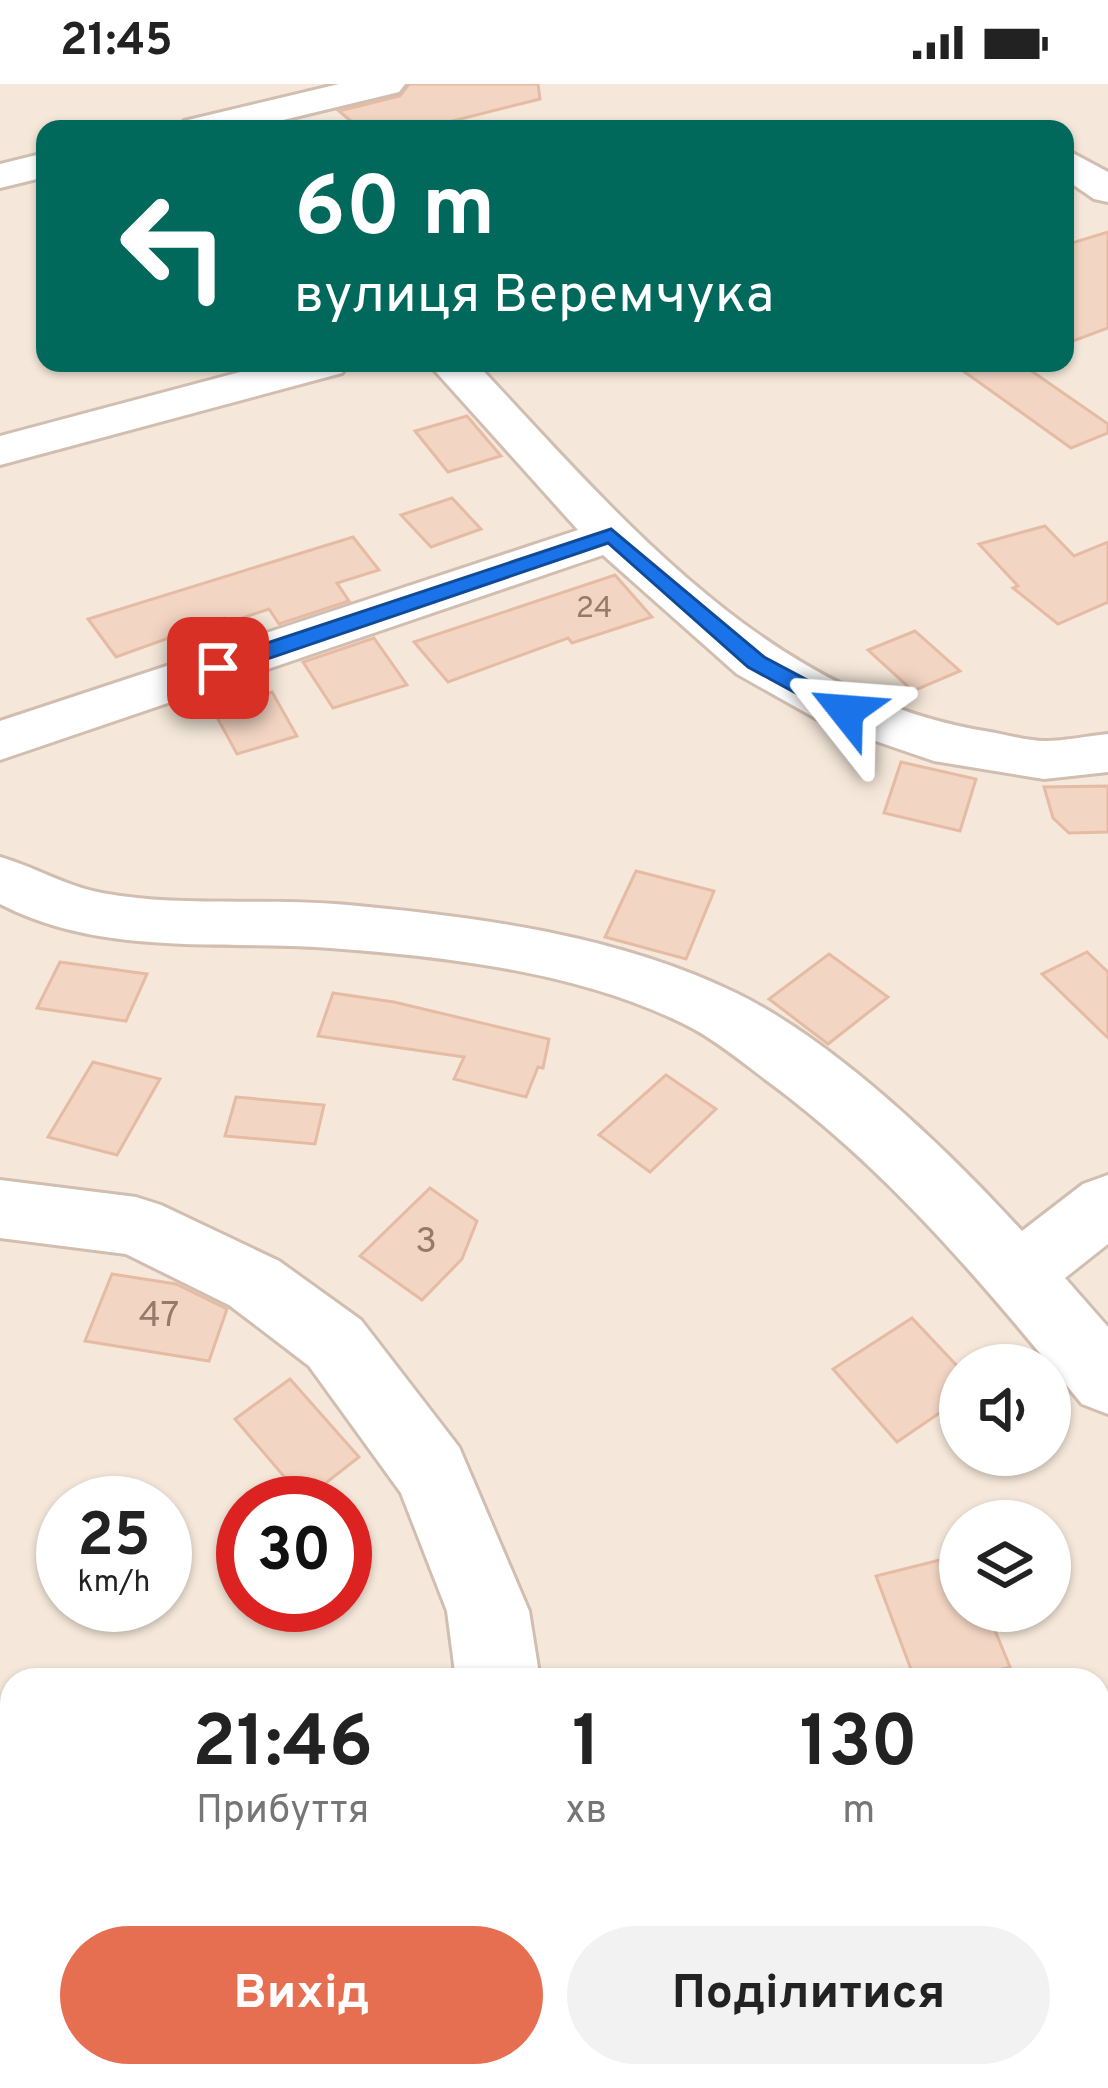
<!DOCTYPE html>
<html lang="uk">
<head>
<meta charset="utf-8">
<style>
  body { margin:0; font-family:Overpass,sans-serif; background:#f2f2f2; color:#222; height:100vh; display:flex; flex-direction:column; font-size:45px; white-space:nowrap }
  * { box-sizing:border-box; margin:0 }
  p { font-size:39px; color:#767676 }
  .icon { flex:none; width:66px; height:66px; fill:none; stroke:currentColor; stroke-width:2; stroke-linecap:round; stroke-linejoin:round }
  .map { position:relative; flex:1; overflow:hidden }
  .side { position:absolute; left:0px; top:1584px; width:1110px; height:420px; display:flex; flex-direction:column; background:#fff; border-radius:36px 36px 0 0; box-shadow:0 3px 9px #0004 }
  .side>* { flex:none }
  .hud { position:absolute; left:36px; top:36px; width:1038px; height:252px; border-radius:24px; box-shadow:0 3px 9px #0004; background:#00695c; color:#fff; overflow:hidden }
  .fabs { position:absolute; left:939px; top:1260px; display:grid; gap:24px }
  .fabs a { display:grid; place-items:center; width:132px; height:132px; border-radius:50%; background:#fff; box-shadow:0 3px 9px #0004; font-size:60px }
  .speed { position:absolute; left:36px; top:1392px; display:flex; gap:24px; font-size:60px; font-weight:700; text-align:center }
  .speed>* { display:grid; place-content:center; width:156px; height:156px; border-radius:50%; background:#fff; box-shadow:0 3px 9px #0004; line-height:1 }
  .speed small { font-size:30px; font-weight:400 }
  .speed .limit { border:18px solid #d22; background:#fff; color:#111 }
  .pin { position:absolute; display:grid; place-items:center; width:102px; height:102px; color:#fff; margin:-51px; border-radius:24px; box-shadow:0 6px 18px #0006 }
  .me { position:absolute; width:132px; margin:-66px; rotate:298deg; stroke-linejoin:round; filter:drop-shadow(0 0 9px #0008) }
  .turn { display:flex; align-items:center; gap:42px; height:252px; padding:0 60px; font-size:54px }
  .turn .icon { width:156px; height:156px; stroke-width:2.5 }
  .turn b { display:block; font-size:84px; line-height:102px }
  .eta { display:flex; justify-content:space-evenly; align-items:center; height:204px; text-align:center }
  .eta b { font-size:72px; font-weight:700; line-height:84px }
  .action { display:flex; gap:24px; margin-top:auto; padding:24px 60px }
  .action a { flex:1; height:138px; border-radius:72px; background:#e76f51; color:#fff; font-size:48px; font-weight:700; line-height:138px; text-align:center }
  .action a+a { background:#f2f2f2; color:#222 }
  .status { display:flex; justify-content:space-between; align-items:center; height:84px; padding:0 60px; background:#fff; direction:ltr }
  .status svg { height:33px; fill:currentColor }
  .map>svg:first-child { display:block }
  .residential { fill:#f5e8da; fill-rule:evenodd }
  .building { fill:#f3d5c3; stroke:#e6bba3; stroke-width:3 }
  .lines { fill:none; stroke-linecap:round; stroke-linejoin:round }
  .minor-casing { stroke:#d1beb0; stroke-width:6 }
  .minor { fill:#fff; fill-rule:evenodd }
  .route { fill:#1a73e8; stroke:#114b97; stroke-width:3 }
  .labels { text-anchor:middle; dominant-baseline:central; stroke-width:10; stroke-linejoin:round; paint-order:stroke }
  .far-number-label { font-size:30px; fill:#987a6a }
  .number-label { font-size:36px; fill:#987a6a }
</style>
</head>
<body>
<div class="status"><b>21:45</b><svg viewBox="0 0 49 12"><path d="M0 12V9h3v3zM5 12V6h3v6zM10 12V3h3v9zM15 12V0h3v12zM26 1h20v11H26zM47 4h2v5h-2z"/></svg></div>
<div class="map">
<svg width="1108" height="2004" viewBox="0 0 1108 2004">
  <rect width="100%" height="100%" fill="#fdf6ec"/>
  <path class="residential" d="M 0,0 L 1108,0 L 1108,2004 L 0,2004 ZM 45,45 L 1065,45 L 1065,279 L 45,279 ZM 960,1281 L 1050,1281 L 1050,1371 L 960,1371 ZM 63,1419 L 165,1419 L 165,1521 L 63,1521 ZM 243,1419 L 345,1419 L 345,1521 L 243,1521 ZM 960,1437 L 1050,1437 L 1050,1527 L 960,1527 ZM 12,1596 L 1098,1596 L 1098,1992 L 12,1992 Z"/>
  <g class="building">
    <polygon points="409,0 538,0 540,15 421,45 360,45 339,27 400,12"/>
    <polygon points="1108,148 1108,244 1065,260 1065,161"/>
    <polygon points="952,279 1020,279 1108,340 1108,349 1071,364"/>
    <polygon points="467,332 501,372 448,388 415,347"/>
    <polygon points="452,414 481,445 431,463 401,431"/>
    <polygon points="1045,442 1074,472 1108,458 1108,518 1058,540 1013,504 1018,502 979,460"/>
    <polygon points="353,453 379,486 337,499 349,517 279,540 269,525 227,539 224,534 116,573 88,535"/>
    <polygon points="615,491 652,533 572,559 568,554 448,598 414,558"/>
    <polygon points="915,547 960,587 913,607 868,566"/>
    <polygon points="374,554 407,601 333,624 303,578"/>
    <polygon points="272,608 297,652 237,670 213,626"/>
    <polygon points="901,678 976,695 960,747 884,729"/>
    <polygon points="1108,702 1108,748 1069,749 1053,734 1044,703"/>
    <polygon points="636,787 714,807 686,875 605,853"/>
    <polygon points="1087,868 1108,888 1108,954 1042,890"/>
    <polygon points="829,870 888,913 828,960 769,915"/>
    <polygon points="60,878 147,890 126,937 37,924"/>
    <polygon points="333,909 394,918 549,955 543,984 538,983 526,1013 454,995 464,973 318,952"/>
    <polygon points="93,978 160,995 117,1071 48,1053"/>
    <polygon points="666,991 716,1025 650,1088 599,1051"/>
    <polygon points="236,1013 324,1021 315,1060 225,1052"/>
    <polygon points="430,1104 477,1137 462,1175 422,1216 360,1172"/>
    <polygon points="112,1190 176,1200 227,1225 209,1277 85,1257"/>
    <polygon points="912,1234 960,1285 960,1315 897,1358 833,1285"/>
    <polygon points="290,1295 359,1373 304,1416 235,1335"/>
    <polygon points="960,1471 960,1527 987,1527 1010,1583 963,1596 915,1596 876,1492"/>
  </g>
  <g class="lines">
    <defs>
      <g id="minor">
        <polygon points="339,0 405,0 399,8 246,45 179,45 184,37"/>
        <polygon points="1065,65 1108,88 1108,118 1094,115 1065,95"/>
        <polygon points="45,69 45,93 0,104 0,80"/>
        <polygon points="274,279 349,279 342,289 0,381 0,352"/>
        <path d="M 428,279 L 476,279 C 622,435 768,613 990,648 C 1008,651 1027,657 1045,657 C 1065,657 1087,652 1108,650 L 1108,688 L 1044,695 L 934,677 L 826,640 L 737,590 L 603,471 L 0,676 L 0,637 L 578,446 Z"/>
        <path d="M 0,773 C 35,783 65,802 102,809 C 182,824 267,813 348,821 C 478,833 617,851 736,909 C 835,957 948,1066 1022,1147 L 1083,1100 L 1108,1091 L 1108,1160 L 1065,1194 L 1108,1243 L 1108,1330 L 1082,1320 C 986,1203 889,1086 766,996 C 742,978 718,958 692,944 C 584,888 450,873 330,864 C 220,856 102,873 0,820 Z"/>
        <polygon points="0,1096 136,1113 161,1121 279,1177 361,1236 459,1363 529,1527 540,1596 456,1596 447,1527 401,1409 309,1282 229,1221 126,1170 0,1154"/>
        <polygon points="364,1992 458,1992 455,2004 361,2004"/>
      </g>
    </defs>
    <use href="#minor" class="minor-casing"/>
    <use href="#minor" class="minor"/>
  </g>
  <polygon class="route" points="611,445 764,573 854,621 854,632 838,632 748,583 608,459 226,589 210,589 207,584 210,578"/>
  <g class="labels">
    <g class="far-number-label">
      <text x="594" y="525">24</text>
    </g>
    <g class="number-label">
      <text x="426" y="1159">3</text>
      <text x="159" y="1233">47</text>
    </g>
  </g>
</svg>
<div class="fabs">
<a><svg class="icon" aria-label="sound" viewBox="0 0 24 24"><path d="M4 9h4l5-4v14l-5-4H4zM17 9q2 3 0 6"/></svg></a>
<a><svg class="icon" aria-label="layers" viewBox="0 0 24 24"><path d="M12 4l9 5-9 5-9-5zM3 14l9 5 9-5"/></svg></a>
</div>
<div class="speed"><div>25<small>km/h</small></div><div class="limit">30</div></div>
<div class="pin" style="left:218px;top:584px;background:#d93025"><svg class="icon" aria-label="arrive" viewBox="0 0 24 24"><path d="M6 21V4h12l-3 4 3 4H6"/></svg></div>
<svg class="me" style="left:846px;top:627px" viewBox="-20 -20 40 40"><path d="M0-17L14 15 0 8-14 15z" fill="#1a73e8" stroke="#fff" stroke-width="4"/></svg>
<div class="hud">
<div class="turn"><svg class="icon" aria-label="left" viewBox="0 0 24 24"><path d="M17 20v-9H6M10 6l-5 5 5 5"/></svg><div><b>60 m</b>вулиця Веремчука</div></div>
</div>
<section class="side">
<div class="eta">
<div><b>21:46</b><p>Прибуття</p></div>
<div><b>1</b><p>хв</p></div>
<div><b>130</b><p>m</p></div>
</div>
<div class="action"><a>Вихід</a><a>Поділитися</a></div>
</section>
</div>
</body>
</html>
